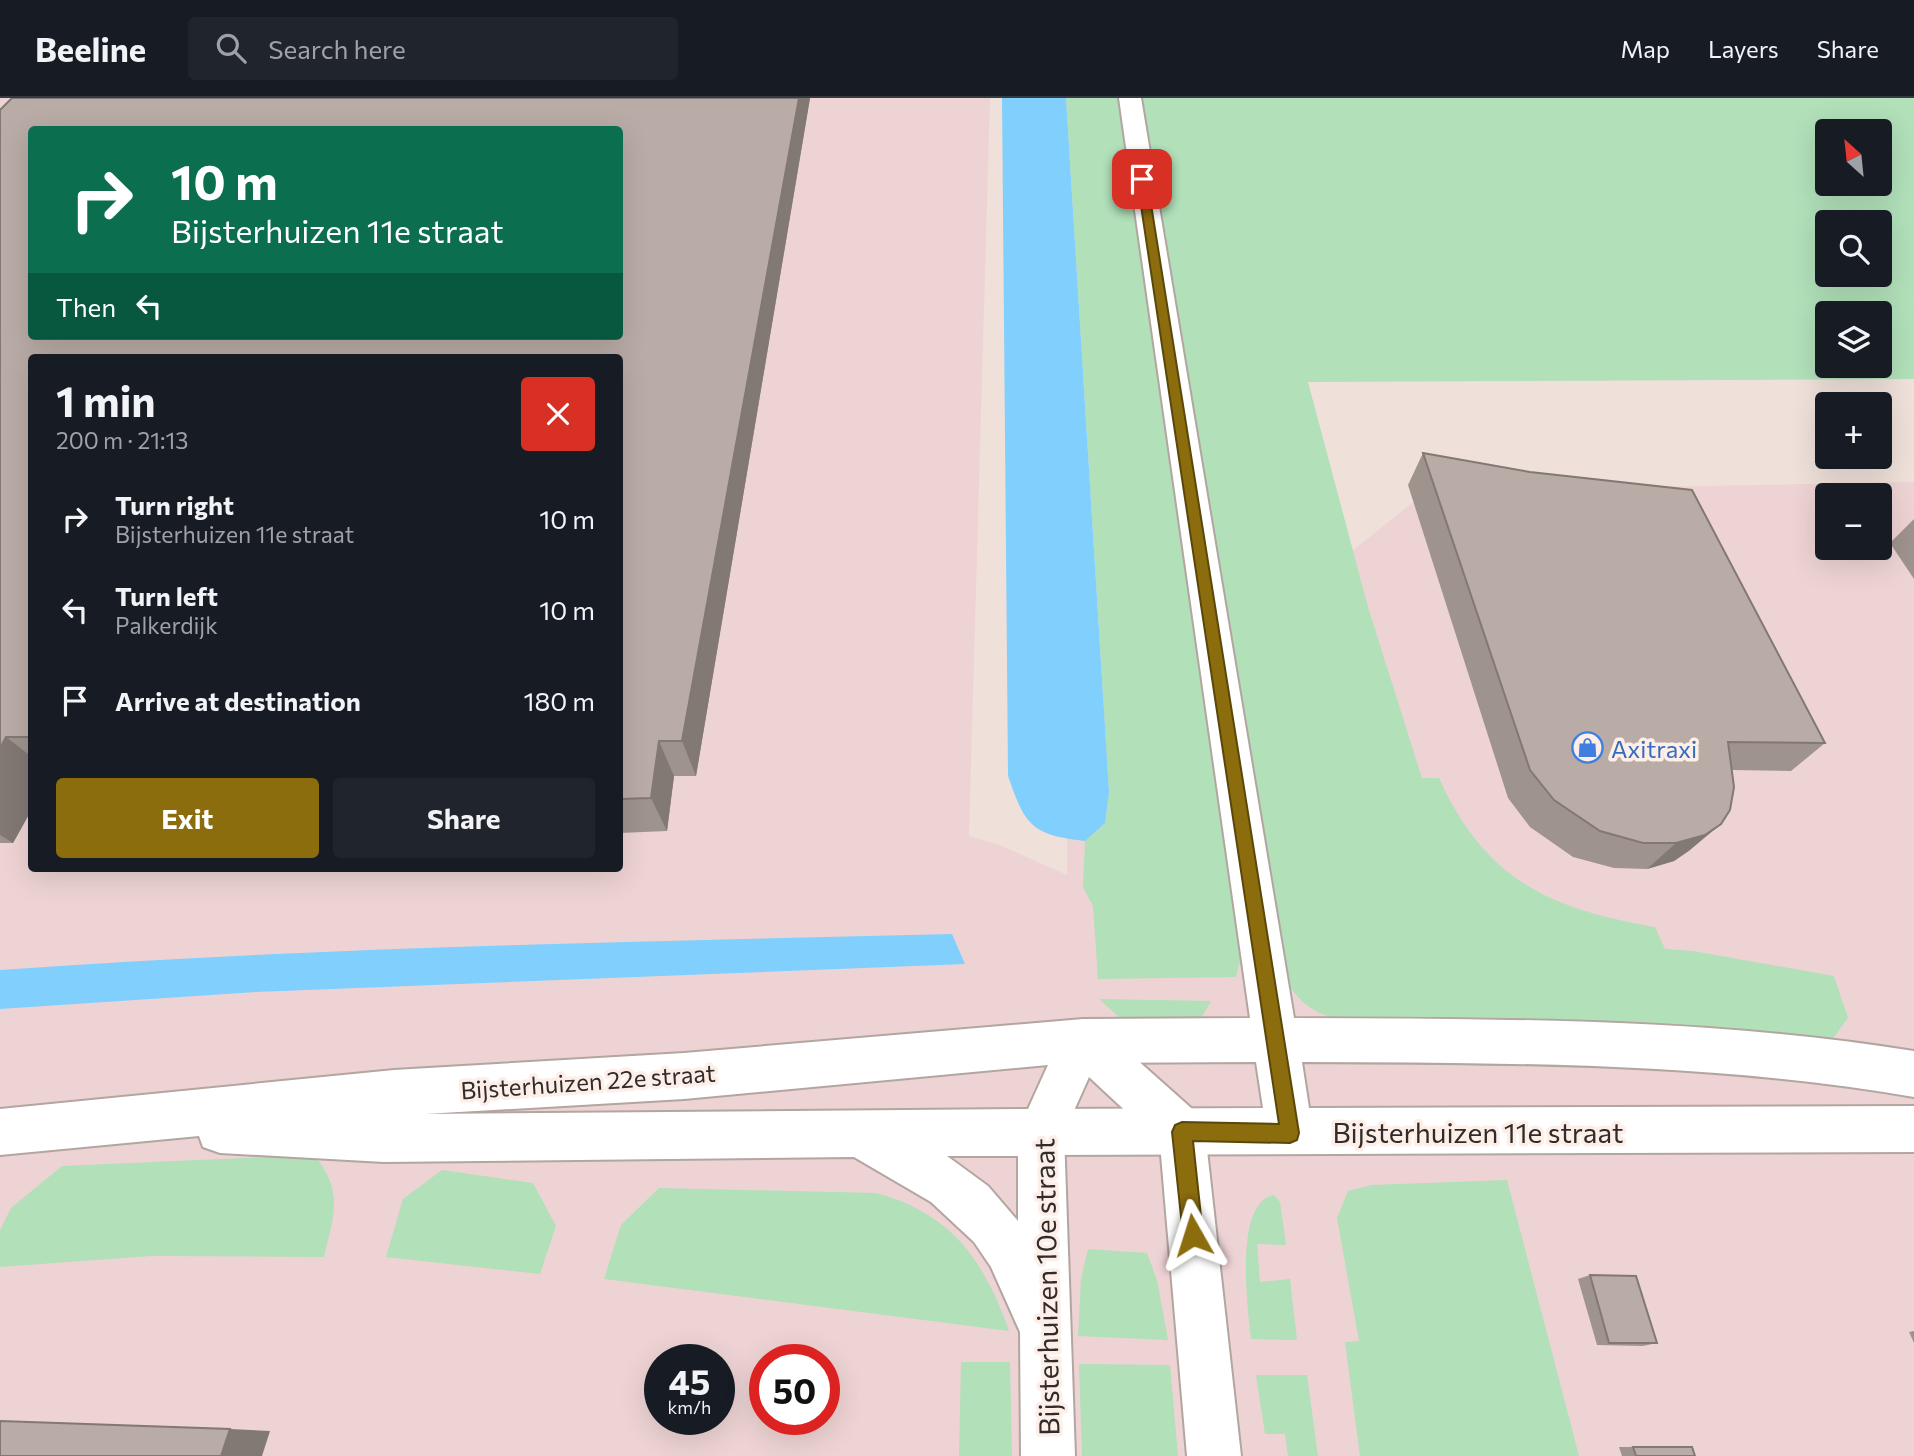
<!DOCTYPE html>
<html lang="en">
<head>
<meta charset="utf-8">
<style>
  body { margin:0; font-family:Commissioner,sans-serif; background:#20242c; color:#f1f3f6; height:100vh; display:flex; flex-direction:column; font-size:26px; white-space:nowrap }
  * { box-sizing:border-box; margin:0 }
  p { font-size:23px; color:#9ea1a6 }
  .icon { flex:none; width:38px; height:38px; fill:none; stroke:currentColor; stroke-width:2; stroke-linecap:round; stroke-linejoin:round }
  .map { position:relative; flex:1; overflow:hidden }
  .panel { position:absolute; left:28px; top:256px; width:595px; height:518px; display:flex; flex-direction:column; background:#171b24; border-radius:7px; box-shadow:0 7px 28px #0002 }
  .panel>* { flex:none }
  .banner { position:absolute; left:28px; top:28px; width:595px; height:214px; border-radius:7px; box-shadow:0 7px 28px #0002; background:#0b6e4f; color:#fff; overflow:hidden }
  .needle { width:46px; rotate:333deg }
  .fabs { position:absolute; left:1815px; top:21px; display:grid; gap:14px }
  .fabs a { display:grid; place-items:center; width:77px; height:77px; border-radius:7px; background:#171b24; box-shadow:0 7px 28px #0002; font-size:35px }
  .speed { position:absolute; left:644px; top:1246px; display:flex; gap:14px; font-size:35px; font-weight:700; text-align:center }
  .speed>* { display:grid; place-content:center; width:91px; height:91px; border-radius:50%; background:#171b24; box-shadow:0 7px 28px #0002; line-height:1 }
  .speed small { font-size:18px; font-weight:400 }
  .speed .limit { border:10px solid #d22; background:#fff; color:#111 }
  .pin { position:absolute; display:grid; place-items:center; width:60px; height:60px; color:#fff; margin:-30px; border-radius:14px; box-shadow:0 4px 10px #0006 }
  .me { position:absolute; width:77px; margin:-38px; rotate:354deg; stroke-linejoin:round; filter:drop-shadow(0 0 5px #0008) }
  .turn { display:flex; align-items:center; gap:24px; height:147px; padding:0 28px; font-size:32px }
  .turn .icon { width:91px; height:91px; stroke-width:2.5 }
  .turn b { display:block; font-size:49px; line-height:60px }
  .then { display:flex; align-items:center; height:66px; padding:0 28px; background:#0003; gap:14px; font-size:26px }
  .round { display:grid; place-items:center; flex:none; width:74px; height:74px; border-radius:7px; background:#20242c }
  .headline { display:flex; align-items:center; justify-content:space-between; height:119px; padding:0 28px }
  h1 { font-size:42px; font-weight:700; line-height:52px }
  .cta { display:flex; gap:14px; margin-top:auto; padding:14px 28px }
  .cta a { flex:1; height:80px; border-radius:7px; background:#8b6d0e; color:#fff; font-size:28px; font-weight:700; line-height:80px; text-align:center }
  .cta a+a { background:#20242c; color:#f1f3f6 }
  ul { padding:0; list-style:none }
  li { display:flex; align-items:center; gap:21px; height:91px; padding:0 28px }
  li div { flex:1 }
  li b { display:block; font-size:26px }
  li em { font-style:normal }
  header { display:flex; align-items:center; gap:42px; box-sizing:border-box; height:98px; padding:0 35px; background:#171b24; border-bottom:2px solid #363941 }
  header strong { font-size:33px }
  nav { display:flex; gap:38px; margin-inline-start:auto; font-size:24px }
  .search { width:490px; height:63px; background:#20242c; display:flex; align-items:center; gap:18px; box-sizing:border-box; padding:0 24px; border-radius:7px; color:#9ea1a6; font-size:26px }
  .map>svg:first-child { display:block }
  .industrial { fill:#eed3d4; fill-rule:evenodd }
  .green { fill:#b1e0b9; fill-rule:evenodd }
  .water { fill:#81cffc }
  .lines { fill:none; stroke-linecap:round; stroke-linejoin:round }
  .minor-casing { stroke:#b3a59f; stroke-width:4 }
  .major-casing { stroke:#b3a59f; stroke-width:4 }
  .minor { fill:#fff; fill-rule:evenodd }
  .major { fill:#fff; fill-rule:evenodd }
  .wall { fill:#9f938e }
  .shaded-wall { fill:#827874 }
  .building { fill:#b9aba5; stroke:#827874; stroke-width:2; fill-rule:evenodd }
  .route { fill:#8b6d0e; stroke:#5a4709; stroke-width:2 }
  .labels { text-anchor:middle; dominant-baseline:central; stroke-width:7; stroke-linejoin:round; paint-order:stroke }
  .shop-label { font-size:24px; fill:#366cbe; stroke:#fdefe8; text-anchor:start }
  .street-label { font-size:24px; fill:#312c29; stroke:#fdefe8 }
  .near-street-label { font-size:28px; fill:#312c29; stroke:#fdefe8 }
</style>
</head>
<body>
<header>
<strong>Beeline</strong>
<div class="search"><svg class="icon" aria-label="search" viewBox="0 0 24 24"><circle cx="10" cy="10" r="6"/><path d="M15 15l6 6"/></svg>Search here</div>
<nav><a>Map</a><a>Layers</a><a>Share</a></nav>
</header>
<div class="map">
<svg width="1914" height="1358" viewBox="0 0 1914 1358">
  <rect width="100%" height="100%" fill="#efe1da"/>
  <path class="industrial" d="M 0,0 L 990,0 L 969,738 L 1000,747 L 1067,777 L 1067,614 L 1243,540 L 1427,393 L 1914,384 L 1914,1358 L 0,1358 ZM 32,32 L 620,32 L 620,238 L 32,238 ZM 32,259 L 620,259 L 620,770 L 32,770 ZM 1827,397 L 1880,397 L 1880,450 L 1827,450 ZM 660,1262 L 719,1262 L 719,1321 L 660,1321 ZM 765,1262 L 824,1262 L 824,1321 L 765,1321 Z"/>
  <g class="green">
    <polygon points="1066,0 1124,0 1244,846 1236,879 1098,881 1093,808 1083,789 1085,743 1105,725 1109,694"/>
    <path d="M 1138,0 L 1914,0 L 1914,281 L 1308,284 L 1368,509 L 1422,680 L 1439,680 C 1485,782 1550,811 1655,829 L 1665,851 L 1693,853 L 1834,878 L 1848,920 L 1831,943 L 1342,922 C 1314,916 1297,904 1284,878 ZM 1827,33 L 1880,33 L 1880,86 L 1827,86 ZM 1827,124 L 1880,124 L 1880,177 L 1827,177 ZM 1827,215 L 1880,215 L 1880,268 L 1827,268 Z"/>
    <polygon points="1099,901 1211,903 1200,922 1119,919"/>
    <path d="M 310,1057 C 318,1061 321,1065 325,1073 C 342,1101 331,1128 324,1159 L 151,1158 L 0,1169 L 0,1132 L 11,1110 L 62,1068 Z"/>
    <polygon points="442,1072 533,1085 556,1128 540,1176 386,1159 403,1101"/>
    <polygon points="1507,1082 1579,1358 1360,1358 1345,1244 1359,1243 1337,1120 1348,1093 1371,1087"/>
    <path d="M 659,1090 L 876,1095 C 951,1115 984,1162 1009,1233 L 604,1181 L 621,1127 Z"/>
    <path d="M 1274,1097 L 1280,1104 L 1286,1147 L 1257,1146 L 1260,1184 L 1290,1181 L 1297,1242 L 1251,1241 C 1248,1212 1233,1104 1274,1097 Z"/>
    <polygon points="1088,1151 1147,1155 1157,1182 1168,1242 1078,1238 1081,1181"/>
    <polygon points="961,1264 1010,1264 1012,1358 959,1358"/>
    <polygon points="1079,1266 1170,1267 1178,1358 1082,1358"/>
    <polygon points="1256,1277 1307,1277 1318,1358 1288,1358 1285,1336 1265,1336"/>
  </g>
  <g class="water">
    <path d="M 1002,0 L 1066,0 L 1109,694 L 1105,725 L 1085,743 C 1031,737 1025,727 1008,678 Z"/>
    <path d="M 952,836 L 965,866 L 256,894 L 0,911 L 0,872 C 317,849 635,844 952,836 Z"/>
  </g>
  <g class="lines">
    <defs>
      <path id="minor" d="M 1119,0 L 1141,0 L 1294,920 C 1501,921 1710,920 1914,953 L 1914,999 C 1712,964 1506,965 1302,964 L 1309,1010 L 1914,1008 L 1914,1054 L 1041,1057 L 1024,1051 L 1018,1034 L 1024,1017 L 1041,1011 L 1263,1010 L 1256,964 L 1083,965 L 1067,958 L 1061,943 L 1067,928 L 1083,921 L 1250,920 Z"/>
      <path id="major" d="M 1083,921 L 1099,928 L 1199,1017 L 1205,1034 L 1241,1358 L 1187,1358 L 1160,1045 L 1089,979 L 1064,1035 L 1075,1358 L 1021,1358 L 1020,1234 L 991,1169 L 974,1144 L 931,1104 L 854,1059 L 384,1064 L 220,1055 L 203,1049 L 199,1038 L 0,1057 L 0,1011 L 394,972 L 684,955 ZM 1048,967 L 1028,1011 L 425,1016 L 684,1001 ZM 947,1058 L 1018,1058 L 1018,1123 L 988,1088 Z"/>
    </defs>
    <use href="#minor" class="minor-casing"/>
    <use href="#major" class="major-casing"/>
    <use href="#minor" class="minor"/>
    <use href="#major" class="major"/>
  </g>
  <g class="wall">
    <polygon points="12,0 810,0 696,678 674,678 667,733 620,735 620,259 32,259 32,711 13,745 0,745 0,12"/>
    <polygon points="1423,355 1825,645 1791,673 1732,672 1690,752 1674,763 1647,771 1614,770 1573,759 1530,729 1508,700 1408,387"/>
    <polygon points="1914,421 1914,481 1890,445"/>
    <polygon points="1590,1177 1657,1245 1643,1248 1597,1247 1578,1181"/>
    <polygon points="1914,1233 1914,1245 1909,1234"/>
    <polygon points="1619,1349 1633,1349 1695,1358 1622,1358"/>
  </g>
  <g class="shaded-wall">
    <polygon points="799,0 810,0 696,678 682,643"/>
    <polygon points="6,639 32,659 32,711 13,745 0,737 0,650"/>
    <polygon points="659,643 674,678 667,733 651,700"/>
    <polygon points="1721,726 1690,752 1674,763 1647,771 1676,745"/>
    <polygon points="230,1331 270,1333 262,1358 221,1358"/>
  </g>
  <g class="building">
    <path d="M 12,0 L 799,0 L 682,643 L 659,643 L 651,700 L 620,701 L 620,259 L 32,259 L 32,639 L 6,639 L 0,650 L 0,12 ZM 32,32 L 620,32 L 620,238 L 32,238 Z"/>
    <polygon points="1423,355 1530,374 1692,392 1825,645 1728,644 1734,689 1730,712 1721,726 1705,737 1676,745 1643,745 1600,733 1554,702 1530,672"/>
    <polygon points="1590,1177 1636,1178 1657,1245 1609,1245"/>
    <polygon points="0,1323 230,1331 221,1358 0,1358"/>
    <polygon points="1633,1349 1692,1349 1695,1358 1636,1358"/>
  </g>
  <polygon class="route" points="1142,78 1147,81 1299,1035 1297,1042 1290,1045 1193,1043 1203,1137 1200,1145 1193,1148 1186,1145 1183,1137 1172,1034 1175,1027 1182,1024 1279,1026 1137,81"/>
  <defs>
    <symbol id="shop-ring" viewBox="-11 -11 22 22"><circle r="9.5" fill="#fdefe8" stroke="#3f7fe0" stroke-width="1.5"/><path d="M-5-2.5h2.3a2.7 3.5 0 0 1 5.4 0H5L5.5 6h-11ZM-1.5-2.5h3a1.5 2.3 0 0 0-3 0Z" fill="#3f7fe0"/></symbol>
  </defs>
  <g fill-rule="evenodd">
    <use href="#shop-ring" x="1570" y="632" width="35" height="35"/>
  </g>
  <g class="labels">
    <g class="shop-label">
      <text x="1611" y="650">Axitraxi</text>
    </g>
    <g class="street-label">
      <text transform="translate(588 983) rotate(-4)">Bijsterhuizen 22e straat</text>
    </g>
    <g class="near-street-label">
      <text x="1478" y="1034">Bijsterhuizen 11e straat</text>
      <text transform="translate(1046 1189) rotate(-91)">Bijsterhuizen 10e straat</text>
    </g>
  </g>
</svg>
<div class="fabs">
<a><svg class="needle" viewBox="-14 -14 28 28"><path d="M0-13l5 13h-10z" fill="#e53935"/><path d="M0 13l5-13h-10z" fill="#9ea1a6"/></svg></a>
<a><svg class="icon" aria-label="search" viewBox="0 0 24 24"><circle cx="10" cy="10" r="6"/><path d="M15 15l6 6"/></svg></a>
<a><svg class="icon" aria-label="layers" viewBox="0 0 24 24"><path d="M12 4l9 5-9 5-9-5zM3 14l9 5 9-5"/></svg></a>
<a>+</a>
<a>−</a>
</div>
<div class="speed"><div>45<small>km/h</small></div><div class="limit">50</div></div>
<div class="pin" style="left:1142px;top:81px;background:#d93025"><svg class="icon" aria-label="arrive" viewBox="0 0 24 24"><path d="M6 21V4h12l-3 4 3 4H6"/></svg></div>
<svg class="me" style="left:1193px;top:1137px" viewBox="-20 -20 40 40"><path d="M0-17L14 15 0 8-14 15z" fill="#8b6d0e" stroke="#fff" stroke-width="4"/></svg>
<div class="banner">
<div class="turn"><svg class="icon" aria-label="right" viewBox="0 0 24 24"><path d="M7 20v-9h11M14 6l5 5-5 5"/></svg><div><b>10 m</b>Bijsterhuizen 11e straat</div></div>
<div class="then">Then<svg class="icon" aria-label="left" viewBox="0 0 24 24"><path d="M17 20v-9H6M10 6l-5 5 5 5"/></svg></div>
</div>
<section class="panel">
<div class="headline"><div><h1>1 min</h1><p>200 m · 21:13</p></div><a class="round" style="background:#d93025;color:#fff"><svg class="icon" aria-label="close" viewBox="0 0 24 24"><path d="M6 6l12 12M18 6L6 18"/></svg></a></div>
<ul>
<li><svg class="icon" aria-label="right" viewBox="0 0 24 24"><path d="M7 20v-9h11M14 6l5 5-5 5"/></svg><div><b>Turn right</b><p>Bijsterhuizen 11e straat</p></div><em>10 m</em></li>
<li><svg class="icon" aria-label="left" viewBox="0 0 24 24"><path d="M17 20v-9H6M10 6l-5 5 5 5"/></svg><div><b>Turn left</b><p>Palkerdijk</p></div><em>10 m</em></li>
<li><svg class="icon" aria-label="arrive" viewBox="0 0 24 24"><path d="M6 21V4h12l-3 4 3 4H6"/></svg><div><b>Arrive at destination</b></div><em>180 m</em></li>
</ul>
<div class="cta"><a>Exit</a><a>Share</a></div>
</section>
</div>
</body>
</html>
